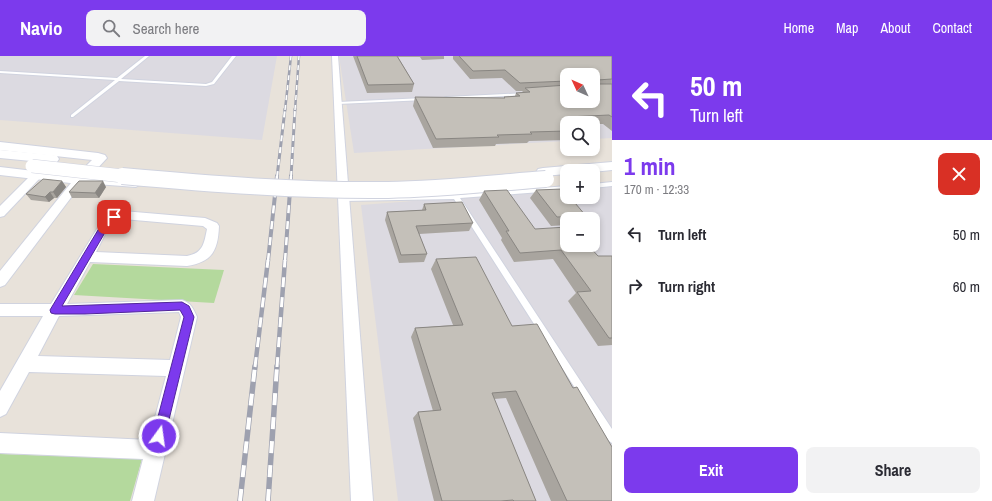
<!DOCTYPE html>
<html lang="en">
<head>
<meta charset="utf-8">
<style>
  body { margin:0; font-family:"Archivo Narrow",sans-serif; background:#f2f2f3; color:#2b2b33; height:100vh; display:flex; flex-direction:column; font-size:15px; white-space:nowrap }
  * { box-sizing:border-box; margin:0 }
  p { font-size:13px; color:#7c7c81 }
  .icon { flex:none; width:22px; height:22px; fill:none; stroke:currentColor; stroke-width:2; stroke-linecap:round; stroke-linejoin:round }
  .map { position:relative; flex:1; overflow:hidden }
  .details { display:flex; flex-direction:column; background:#fff; width:380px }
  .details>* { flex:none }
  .guide { background:#7c3aed; color:#fff; overflow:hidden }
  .needle { width:26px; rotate:314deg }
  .controls { position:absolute; left:560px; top:12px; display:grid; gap:8px }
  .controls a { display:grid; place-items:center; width:40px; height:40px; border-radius:8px; background:#fff; box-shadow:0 2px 6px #0003; font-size:20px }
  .pin { position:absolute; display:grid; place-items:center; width:34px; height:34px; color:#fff; margin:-17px; border-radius:8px; box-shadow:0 2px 6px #0006 }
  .me { position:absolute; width:44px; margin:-22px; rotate:14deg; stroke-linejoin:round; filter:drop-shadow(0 0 3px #0008) }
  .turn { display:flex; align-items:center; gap:14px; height:84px; padding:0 12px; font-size:18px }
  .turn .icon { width:52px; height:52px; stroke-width:2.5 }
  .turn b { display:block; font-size:28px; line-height:34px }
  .round { display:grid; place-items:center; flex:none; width:42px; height:42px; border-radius:8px; background:#f2f2f3 }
  .headline { display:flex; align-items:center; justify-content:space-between; height:68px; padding:0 12px }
  h1 { font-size:24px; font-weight:700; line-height:30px; color:#7c3aed }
  .button { display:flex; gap:8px; margin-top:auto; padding:8px 12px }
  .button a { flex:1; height:46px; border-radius:8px; background:#7c3aed; color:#fff; font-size:16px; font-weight:700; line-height:46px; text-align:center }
  .button a+a { background:#f2f2f3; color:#2b2b33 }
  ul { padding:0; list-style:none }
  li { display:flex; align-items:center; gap:12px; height:52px; padding:0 12px }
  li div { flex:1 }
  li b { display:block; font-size:15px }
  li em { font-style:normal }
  header { display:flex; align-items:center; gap:24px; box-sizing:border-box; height:56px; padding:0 20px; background:#7c3aed; color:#fff }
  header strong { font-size:19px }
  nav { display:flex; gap:22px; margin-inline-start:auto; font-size:14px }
  .search { width:280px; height:36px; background:#f2f2f3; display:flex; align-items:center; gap:10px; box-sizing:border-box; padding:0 14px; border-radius:8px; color:#7c7c81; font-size:15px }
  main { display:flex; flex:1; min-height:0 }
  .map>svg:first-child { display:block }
  .industrial { fill:#dcdae1; fill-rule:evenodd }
  .green { fill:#b4d99d }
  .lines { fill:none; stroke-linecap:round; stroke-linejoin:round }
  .service-casing { stroke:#d0d3df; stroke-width:2 }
  .minor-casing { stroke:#d0d3df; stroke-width:2 }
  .tertiary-casing { stroke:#d0d3df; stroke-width:2 }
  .secondary-casing { stroke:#d0d3df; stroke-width:2 }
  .service { fill:#fff; fill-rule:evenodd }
  .minor { fill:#fff; fill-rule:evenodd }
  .tertiary { fill:#fff; fill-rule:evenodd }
  .secondary { fill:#fff; fill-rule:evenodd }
  .rail-far4-casing { stroke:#9ea1af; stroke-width:2.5 }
  .rail-far3-casing { stroke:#9ea1af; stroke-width:3 }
  .rail-far2-casing { stroke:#9ea1af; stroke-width:4 }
  .rail-far1-casing { stroke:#9ea1af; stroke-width:4.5 }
  .rail-casing { stroke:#9ea1af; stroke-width:5.5 }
  .rail-far4 { stroke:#fff; stroke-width:1.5; stroke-dasharray:5; stroke-linecap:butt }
  .rail-far3 { stroke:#fff; stroke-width:2; stroke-dasharray:6; stroke-linecap:butt }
  .rail-far2 { stroke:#fff; stroke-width:2.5; stroke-dasharray:8; stroke-linecap:butt }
  .rail-far1 { stroke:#fff; stroke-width:3; stroke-dasharray:10; stroke-linecap:butt }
  .rail { stroke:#fff; stroke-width:4; stroke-dasharray:12; stroke-linecap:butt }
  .secondary-bridge-far1-casing { stroke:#d0d3df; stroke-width:14; stroke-linecap:butt }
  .secondary-bridge-casing { stroke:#d0d3df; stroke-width:18; stroke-linecap:butt }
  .secondary-bridge-far1 { stroke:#fff; stroke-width:13 }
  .secondary-bridge { stroke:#fff; stroke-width:16 }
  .wall { fill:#a9a59f; fill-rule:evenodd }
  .shaded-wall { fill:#898682 }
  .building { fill:#c4c0b9; stroke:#898682 }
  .route { fill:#7c3aed; stroke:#51269a }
</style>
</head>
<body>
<header>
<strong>Navio</strong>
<div class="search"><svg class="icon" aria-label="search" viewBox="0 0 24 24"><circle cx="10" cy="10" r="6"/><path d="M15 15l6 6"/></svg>Search here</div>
<nav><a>Home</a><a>Map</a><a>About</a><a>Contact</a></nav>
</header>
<main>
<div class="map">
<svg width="612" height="445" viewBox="0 0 612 445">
  <rect width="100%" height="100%" fill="#e8e2da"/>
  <g class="industrial">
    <polygon points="0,0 277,0 262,84 0,64"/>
    <path d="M 339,0 L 612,0 L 612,82 L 593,83 L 593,67 L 567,67 L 567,85 L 354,97 ZM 567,19 L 593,19 L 593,45 L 567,45 Z"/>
    <path d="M 612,130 L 612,445 L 398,445 L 361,149 L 567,133 L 567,141 L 593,141 L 593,131 ZM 567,163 L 593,163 L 593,189 L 567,189 Z"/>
  </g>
  <g class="green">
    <polygon points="93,208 224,214 214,247 74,239"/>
    <polygon points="0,398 142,403 130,445 0,445"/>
  </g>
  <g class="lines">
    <defs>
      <g id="service">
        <polygon points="145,0 149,0 121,23 206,28 212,26 232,0 236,0 214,28 206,30 119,25 73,61 71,61 71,59 115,24 0,17 0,15 117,22"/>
        <polygon points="526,37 528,38 527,39 446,43 444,42 446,41"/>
        <polygon points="424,42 425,42 425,44 338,48 336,47 338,46"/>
        <polygon points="612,126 612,130 593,132 593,128"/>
        <polygon points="567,130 567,134 460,142 612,373 612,387 609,385 454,143 344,145 341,143 344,141 456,139"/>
      </g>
      <g id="minor">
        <polygon points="332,0 338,0 373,445 351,445"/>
        <polygon points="36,117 40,118 41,120 40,122 4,160 0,161 0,150 32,118"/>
        <polygon points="79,121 136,125 141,128 136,131 82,127 5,229 0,231 0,215 75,122"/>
        <path d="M 123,155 L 205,162 L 217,167 L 219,170 C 218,195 212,206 187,210 L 90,206 L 67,248 L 182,244 C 191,247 193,252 197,261 L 154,445 L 132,445 L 143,403 L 0,397 L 0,377 L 149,384 L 166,320 L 29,316 L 6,358 L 0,361 L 0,335 L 43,260 L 0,260 L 0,248 L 51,248 L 103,163 L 110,158 ZM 123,163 L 203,170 L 207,173 C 204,188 203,197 187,200 L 96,196 C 103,184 108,166 123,163 ZM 179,256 L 181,261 L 170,304 L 38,300 L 59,260 Z"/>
      </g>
      <polygon id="tertiary" points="0,86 98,97 105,99 107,102 84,127 79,128 0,119 0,111 76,120 92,104 0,94"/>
      <g id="secondary">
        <polygon points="0,94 52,99 57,100 59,103 57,106 52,107 0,102"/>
        <polygon points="612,106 612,114 593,116 567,115 567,118 543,120 538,119 536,116 538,113 543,112"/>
      </g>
    </defs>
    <use href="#service" class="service-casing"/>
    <use href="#minor" class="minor-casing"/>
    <use href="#tertiary" class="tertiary-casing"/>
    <use href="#secondary" class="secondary-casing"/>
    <use href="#service" class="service"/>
    <use href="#minor" class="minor"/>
    <use href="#tertiary" class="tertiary"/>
    <use href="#secondary" class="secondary"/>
    <defs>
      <g id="rail-far4">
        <polyline points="285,54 291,0"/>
        <polyline points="295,54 299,0"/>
      </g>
      <g id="rail-far3">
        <polyline points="277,121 285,53"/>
        <polyline points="291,121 295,53"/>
      </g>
      <g id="rail-far2">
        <polyline points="268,205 277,120"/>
        <polyline points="285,205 291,120"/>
      </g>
      <g id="rail-far1">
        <polyline points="255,311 268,204"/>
        <polyline points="277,311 285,204"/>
      </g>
      <g id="rail">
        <polyline points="240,445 255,310"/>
        <polyline points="268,445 277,310"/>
      </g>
    </defs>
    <use href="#rail-far4" class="rail-far4-casing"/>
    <use href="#rail-far3" class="rail-far3-casing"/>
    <use href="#rail-far2" class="rail-far2-casing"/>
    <use href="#rail-far1" class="rail-far1-casing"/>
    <use href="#rail" class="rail-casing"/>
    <use href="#rail-far4" class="rail-far4"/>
    <use href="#rail-far3" class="rail-far3"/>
    <use href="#rail-far2" class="rail-far2"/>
    <use href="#rail-far1" class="rail-far1"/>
    <use href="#rail" class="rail"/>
    <defs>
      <polyline id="secondary-bridge-far1" points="32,110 132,121"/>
      <path id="secondary-bridge" d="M 122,120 C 210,128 299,135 388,134 C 441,133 494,127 546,123"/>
    </defs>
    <use href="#secondary-bridge-far1" class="secondary-bridge-far1-casing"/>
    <use href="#secondary-bridge" class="secondary-bridge-casing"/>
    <use href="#secondary-bridge-far1" class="secondary-bridge-far1"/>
    <use href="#secondary-bridge" class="secondary-bridge"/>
  </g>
  <g class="wall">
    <polygon points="353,0 444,0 444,3 422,4 420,1 398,1 414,28 412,36 367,37"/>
    <path d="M 453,0 L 612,0 L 612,75 L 603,68 L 593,68 L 593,67 L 567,67 L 567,84 L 529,85 L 527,87 L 496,88 L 495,90 L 433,92 L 413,50 L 415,41 L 504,42 L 504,41 L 515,40 L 516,37 L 522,36 L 523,35 L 516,35 L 502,22 L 470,23 L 453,3 ZM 567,19 L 593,45 L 567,45 Z"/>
    <polygon points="62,125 66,131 57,142 54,142 49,146 31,144 26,138"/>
    <polygon points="106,131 99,142 72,142 69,136"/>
    <polygon points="536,134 586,160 583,163 567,163 567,169 551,170 530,142"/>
    <polygon points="484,135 535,173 598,200 612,200 612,289 598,290 568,245 576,237 553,203 514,206 501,184 502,182 479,144"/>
    <polygon points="424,148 473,167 469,175 419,178 427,198 424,206 399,207 385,164 387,156 422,154"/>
    <polygon points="436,203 512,270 612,445 551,445 506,342 494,343 536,445 434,445 413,362 418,356 433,355 411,281 415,272 453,269 431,213"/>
  </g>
  <g class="shaded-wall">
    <polygon points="62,125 66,131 57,142 53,136"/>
    <polygon points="103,125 106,131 99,142 95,137"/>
    <polygon points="50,136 54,142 49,146 45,141"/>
  </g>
  <g class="building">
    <polygon points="357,0 397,0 414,28 368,29"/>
    <polygon points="459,0 612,0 612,23 597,24 598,28 612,28 612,61 609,59 567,61 574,67 567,67 567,75 530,76 532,78 497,79 499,81 436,83 415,41 505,42 504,41 520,40 516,37 530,36 525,32 567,29 567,45 593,45 593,19 567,19 567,25 520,27 505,14 473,15"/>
    <polygon points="43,123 62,125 53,136 50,136 45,141 26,138"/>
    <polygon points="79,125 103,125 95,137 69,136"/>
    <polygon points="563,133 567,138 567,141 570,141 586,160 557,161 536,134"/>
    <polygon points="507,134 535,173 567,171 567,189 588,189 598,200 612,200 612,282 609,282 577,236 591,235 561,194 520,197 506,175 509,175 484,135"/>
    <polygon points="462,146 473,167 416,170 427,198 401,199 387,156 426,154 424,148"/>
    <polygon points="476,201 512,270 537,268 573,332 577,331 612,391 612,445 567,445 516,335 492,337 536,445 514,445 513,444 501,445 442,445 418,356 441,354 415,272 463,269 436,203"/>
  </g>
  <polygon class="route" points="114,158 118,161 110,168 62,250 182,246 189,250 194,261 165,380 163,385 159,387 154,385 153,380 184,261 180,254 85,258 55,258 51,257 50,254 104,164"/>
</svg>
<div class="controls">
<a><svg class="needle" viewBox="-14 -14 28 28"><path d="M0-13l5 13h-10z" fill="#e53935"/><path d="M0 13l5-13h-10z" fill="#7c7c81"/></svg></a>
<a><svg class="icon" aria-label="search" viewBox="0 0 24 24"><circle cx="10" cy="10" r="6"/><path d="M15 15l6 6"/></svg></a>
<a>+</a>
<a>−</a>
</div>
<div class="pin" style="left:114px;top:161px;background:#d93025"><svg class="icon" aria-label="arrive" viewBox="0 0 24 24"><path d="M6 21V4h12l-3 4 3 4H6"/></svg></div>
<svg class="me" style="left:159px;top:380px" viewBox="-20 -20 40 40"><circle r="17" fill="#7c3aed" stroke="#fff" stroke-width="3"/><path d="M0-11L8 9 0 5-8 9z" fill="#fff"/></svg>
</div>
<section class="details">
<div class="guide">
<div class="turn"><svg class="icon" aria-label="left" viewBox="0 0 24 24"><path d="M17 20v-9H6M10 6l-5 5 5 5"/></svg><div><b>50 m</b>Turn left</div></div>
</div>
<div class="headline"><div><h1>1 min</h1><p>170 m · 12:33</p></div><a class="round" style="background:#d93025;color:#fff"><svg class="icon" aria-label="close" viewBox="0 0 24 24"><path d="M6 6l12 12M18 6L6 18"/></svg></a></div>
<ul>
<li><svg class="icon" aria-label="left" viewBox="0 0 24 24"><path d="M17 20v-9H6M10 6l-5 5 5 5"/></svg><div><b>Turn left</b></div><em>50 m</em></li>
<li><svg class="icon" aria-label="right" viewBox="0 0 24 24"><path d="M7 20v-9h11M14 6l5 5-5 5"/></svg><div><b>Turn right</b></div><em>60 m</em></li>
</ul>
<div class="button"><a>Exit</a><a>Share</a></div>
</section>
</main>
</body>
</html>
